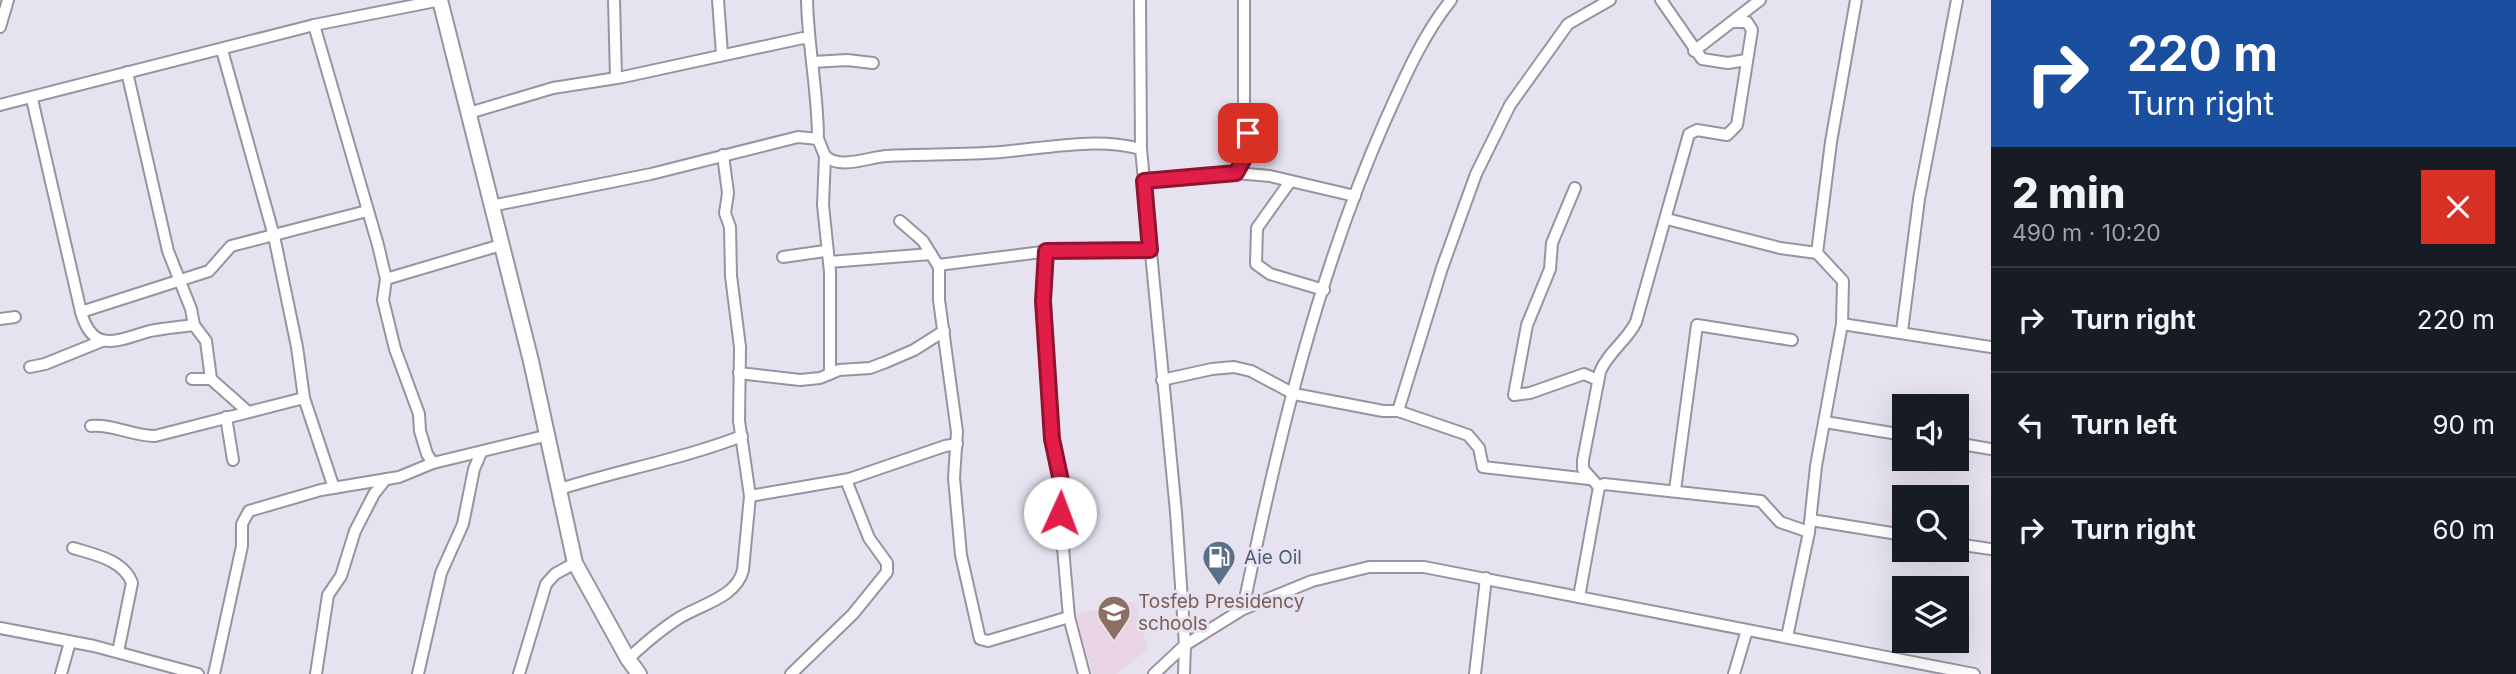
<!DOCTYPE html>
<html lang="en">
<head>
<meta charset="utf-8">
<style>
  body { margin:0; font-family:Inter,sans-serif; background:#242831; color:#f1f3f6; height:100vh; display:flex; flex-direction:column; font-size:26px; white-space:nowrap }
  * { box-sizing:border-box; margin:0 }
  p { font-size:23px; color:#9ea1a6 }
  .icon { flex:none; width:38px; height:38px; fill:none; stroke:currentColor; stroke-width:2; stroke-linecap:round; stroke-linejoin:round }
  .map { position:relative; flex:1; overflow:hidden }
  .side { display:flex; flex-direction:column; background:#171b24; width:525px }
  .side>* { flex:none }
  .guide { background:#1a4fa0; color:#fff; overflow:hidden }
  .tools { position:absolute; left:1892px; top:394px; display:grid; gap:14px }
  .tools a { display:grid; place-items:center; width:77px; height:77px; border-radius:0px; background:#171b24; box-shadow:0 7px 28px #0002; font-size:35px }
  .pin { position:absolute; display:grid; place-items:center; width:60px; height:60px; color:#fff; margin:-30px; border-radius:14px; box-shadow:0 4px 10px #0006 }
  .me { position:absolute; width:77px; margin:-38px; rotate:2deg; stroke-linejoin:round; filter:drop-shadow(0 0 5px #0008) }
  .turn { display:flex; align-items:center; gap:24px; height:147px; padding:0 21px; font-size:32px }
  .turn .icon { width:91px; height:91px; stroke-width:2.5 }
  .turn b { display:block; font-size:49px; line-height:60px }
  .round { display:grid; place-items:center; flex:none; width:74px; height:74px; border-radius:0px; background:#242831 }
  .overview { display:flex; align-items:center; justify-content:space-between; height:119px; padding:0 21px }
  h1 { font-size:42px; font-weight:800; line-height:52px }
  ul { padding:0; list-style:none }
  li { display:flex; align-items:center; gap:21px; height:105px; padding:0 21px; border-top:2px solid #363941 }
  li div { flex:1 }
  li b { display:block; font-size:26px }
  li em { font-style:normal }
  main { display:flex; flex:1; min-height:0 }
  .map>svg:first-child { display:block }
  .education { fill:#e9d4e3 }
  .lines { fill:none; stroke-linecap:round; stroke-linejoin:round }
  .minor-casing { stroke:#9893a0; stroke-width:14 }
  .major-casing { stroke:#9893a0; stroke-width:18 }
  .minor { stroke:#fff; stroke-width:10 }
  .major { stroke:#fff; stroke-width:14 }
  .route-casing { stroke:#92132f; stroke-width:18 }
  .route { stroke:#e11d48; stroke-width:12 }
  .labels { text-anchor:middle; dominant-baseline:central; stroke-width:6; stroke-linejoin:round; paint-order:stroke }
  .service-label { font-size:19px; fill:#4e5e75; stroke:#e7e2f0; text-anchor:start }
  .education-label { font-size:19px; fill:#785e54; stroke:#e7e2f0; text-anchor:start }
</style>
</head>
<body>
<main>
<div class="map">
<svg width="1991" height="674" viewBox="0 0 1991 674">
  <rect width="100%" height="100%" fill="#e7e2f0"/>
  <polygon class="education" points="1135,602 1148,649 1117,674 1093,674 1076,614"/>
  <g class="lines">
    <defs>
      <g id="minor">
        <polyline points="614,0 616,78"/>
        <polyline points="718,0 722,54"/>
        <path d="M 807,0 C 808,47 818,92 818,139"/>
        <polyline points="1140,0 1141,149 1176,512 1185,645 1184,674"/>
        <polyline points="1661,0 1702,59 1728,63 1746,60"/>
        <polyline points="314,25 378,245 386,279 383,300 395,349 419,414 420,431 427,454 433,463"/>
        <polyline points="0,27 8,0"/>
        <polyline points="222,50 274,236 297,347 304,398 334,488"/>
        <polyline points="1694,51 1760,0"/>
        <polyline points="813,62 847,60 873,63"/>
        <polyline points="127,72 168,251 191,309 194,325"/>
        <path d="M 32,99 L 81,312 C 93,355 118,340 150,331 C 164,328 179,327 194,325 L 206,341 L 211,379"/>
        <polyline points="0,105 314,25 441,0"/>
        <polyline points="469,113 553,88 623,77 803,38 809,40"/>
        <polyline points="825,156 823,205 830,272 830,374"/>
        <polyline points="1236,173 1249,142 1244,119 1244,0"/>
        <polyline points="1144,181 1236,173 1270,176 1355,196"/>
        <polyline points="1289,183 1257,228 1256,264 1270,274 1324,290"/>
        <polyline points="1575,188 1552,243 1550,269 1527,325 1514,395 1530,393 1584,374 1598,380"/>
        <path d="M 491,206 L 651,174 L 798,137 L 818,139 L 825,156 C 841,170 868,157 887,156 C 925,154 963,155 1001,152 C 1047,148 1096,137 1141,149"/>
        <polyline points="1667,219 1780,248 1817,253"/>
        <polyline points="900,221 923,241 939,267 939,300 957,432 954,478 961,555 980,639 988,641 1069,617"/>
        <polyline points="1046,251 1043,301 1052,439 1061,481 1060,513 1069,617 1084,674"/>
        <polyline points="783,257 825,251"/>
        <polyline points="829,262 931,254"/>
        <polyline points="938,265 1066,249 1149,250"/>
        <polyline points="386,279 501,245"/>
        <polyline points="81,312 209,271 231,246 367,211"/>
        <polyline points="0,319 15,317"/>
        <polyline points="1842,324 1991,347"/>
        <polyline points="1902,331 1919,199 1957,0"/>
        <polyline points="30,367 45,364 102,341"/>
        <polyline points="739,373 800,380 820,378 839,370 870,368 886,362 914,350 944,331"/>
        <polyline points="192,379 211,379 246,410"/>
        <polyline points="1162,380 1212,369 1234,367 1251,371 1294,394 1383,411 1398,411 1468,435 1479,448 1483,467 1589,479"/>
        <polyline points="1398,411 1442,268 1476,174 1510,105 1568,24 1610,0"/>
        <polyline points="226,417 233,460"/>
        <polyline points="1825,422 1904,435"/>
        <path d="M 91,426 C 114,424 132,436 155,436 L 304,398"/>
        <polyline points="1956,443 1991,449"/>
        <path d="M 1599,487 L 1583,469 L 1583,460 L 1600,372 C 1608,352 1626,342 1636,322 L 1689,134 L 1697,130 L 1727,135 L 1737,125 L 1752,30 L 1747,22 L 1733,22"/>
        <polyline points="1599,487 1604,484 1761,501 1780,522 1809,532"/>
        <path d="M 560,489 C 620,470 682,459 742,436"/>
        <polyline points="1675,490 1697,325 1792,340"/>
        <polyline points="750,496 849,479 945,446 957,444"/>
        <polyline points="1811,520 1904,535"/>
        <polyline points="1956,544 1991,549"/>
        <path d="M 73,548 C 93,554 124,560 132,583 L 118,652"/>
        <polyline points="1579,597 1599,487"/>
        <path d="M 1243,609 C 1277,444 1317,275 1385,121 C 1404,79 1422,36 1451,0"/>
        <polyline points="0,628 94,646 198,674"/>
        <polyline points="1787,637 1809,532 1816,466 1842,324 1843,281 1817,253 1831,142 1856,0"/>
        <path d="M 628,659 C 644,644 660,630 679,618 C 700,605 737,597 743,570 L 750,496 L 739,421 L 740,347 L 731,276 L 730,227 L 725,213 L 728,193 L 723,155"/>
        <polyline points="61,674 70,642"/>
        <polyline points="214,674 242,546 242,524 249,511 321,490 399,477 433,463 549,435"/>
        <polyline points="316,674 328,595 341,576 355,531 374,494 386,479"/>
        <polyline points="418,674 441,573 463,524 474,469 481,453"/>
        <polyline points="519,674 546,584 555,574 575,563"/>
        <polyline points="791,674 853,614 887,572 887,563 869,538 846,480"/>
        <polyline points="1154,674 1185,645 1243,609 1312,581 1369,567 1424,567 1974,674"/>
        <polyline points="1475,674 1486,578"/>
        <polyline points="1734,674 1747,630"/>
      </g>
      <polyline id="major" points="440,0 531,361 575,563 628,659 639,674"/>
    </defs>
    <use href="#minor" class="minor-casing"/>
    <use href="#major" class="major-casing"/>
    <use href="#minor" class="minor"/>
    <use href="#major" class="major"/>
  </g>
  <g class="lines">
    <defs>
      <polyline id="route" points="1060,513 1061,481 1052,439 1043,301 1046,251 1150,250 1144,181 1236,173 1246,155 1248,133"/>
    </defs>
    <use href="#route" class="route-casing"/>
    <use href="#route" class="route"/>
  </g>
  <defs>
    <symbol id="fuel-pin" viewBox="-11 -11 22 30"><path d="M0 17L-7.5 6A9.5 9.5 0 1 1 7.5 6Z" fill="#5c6f8a" stroke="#e7e2f0"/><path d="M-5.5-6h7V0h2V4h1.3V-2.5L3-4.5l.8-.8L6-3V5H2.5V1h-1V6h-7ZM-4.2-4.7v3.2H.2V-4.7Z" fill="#fff"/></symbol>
    <symbol id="school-pin" viewBox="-11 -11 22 30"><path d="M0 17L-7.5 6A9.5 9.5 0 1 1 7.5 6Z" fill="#8d6e63" stroke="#e7e2f0"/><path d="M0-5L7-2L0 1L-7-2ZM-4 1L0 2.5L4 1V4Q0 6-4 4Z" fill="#fff"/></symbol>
  </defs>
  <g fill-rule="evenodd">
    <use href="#fuel-pin" x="1200" y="538" width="38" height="52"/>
    <use href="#school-pin" x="1095" y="593" width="38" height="52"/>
  </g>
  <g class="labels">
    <g class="service-label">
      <text x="1244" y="557">Aie Oil</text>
    </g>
    <g class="education-label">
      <text x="1138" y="601">Tosfeb Presidency<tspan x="1138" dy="22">schools</tspan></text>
    </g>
  </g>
</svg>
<div class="tools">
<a><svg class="icon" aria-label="sound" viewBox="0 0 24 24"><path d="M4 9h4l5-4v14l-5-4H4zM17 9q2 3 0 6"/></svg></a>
<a><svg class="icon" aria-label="search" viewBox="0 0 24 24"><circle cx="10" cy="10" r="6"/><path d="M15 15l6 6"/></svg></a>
<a><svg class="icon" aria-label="layers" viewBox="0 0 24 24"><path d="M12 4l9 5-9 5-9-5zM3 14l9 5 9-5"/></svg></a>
</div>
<div class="pin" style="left:1248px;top:133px;background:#d93025"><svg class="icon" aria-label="arrive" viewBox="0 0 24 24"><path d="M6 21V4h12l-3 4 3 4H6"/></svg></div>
<svg class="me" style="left:1060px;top:513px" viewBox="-20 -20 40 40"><circle r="19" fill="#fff"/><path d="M0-13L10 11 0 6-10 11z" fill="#e11d48"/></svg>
</div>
<section class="side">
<div class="guide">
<div class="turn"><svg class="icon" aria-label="right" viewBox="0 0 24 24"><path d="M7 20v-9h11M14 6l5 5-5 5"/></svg><div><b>220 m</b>Turn right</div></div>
</div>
<div class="overview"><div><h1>2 min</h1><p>490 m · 10:20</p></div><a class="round" style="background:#d93025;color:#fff"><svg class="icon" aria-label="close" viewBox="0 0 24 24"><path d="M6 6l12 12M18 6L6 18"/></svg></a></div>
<ul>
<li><svg class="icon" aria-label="right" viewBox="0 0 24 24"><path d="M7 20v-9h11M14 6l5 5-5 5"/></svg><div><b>Turn right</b></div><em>220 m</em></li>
<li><svg class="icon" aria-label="left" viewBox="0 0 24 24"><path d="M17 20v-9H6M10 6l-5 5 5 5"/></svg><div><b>Turn left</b></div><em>90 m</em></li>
<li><svg class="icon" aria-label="right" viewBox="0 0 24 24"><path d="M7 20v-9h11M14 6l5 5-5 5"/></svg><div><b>Turn right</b></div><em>60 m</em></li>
</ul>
</section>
</main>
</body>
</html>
